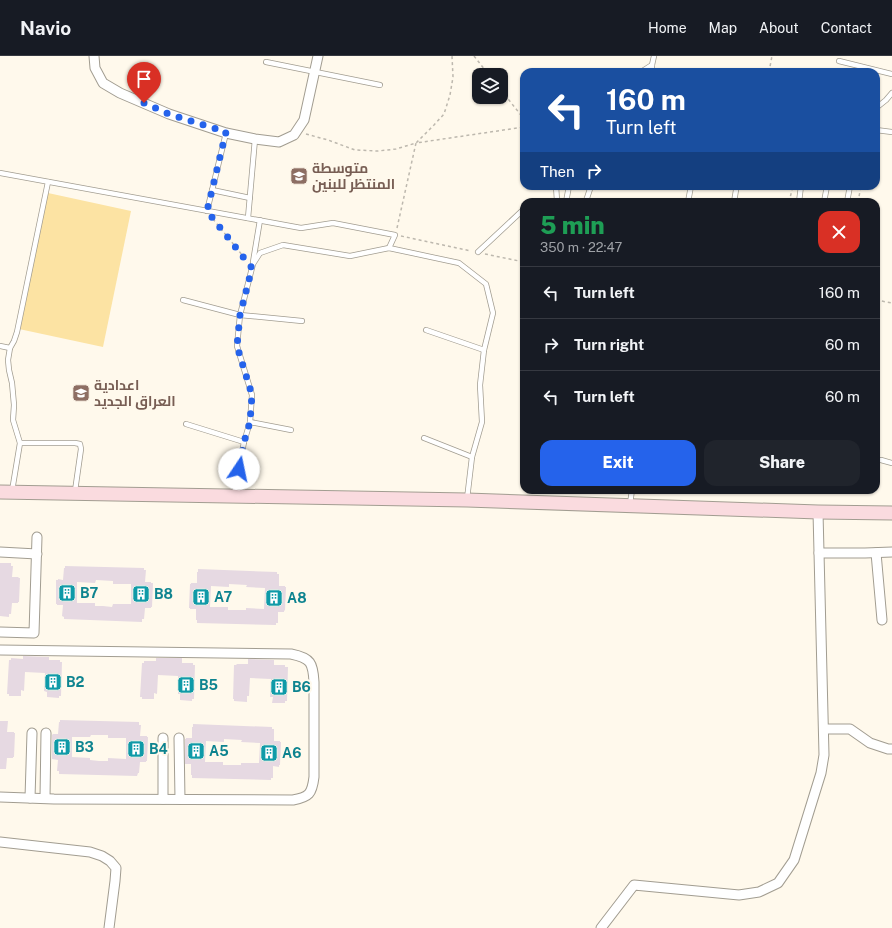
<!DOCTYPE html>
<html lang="en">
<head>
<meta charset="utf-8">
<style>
  body { margin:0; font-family:"Public Sans",Cairo,sans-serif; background:#20242c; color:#f1f3f6; height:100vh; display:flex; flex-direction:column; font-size:15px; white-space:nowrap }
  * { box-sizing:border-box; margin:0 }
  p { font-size:13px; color:#9ea1a6 }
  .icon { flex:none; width:22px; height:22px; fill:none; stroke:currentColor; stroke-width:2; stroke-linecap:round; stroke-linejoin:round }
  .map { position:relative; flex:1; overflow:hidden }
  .sheet { position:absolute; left:520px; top:142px; width:360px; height:296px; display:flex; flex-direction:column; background:#171b24; border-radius:12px; box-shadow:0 1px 3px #0004 }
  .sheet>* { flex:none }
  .guide { position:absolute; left:520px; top:12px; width:360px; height:122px; border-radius:12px; box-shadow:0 1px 3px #0004; background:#1a4fa0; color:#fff; overflow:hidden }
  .fabs { position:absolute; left:472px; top:12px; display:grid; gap:8px }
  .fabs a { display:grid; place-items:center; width:36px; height:36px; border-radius:8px; background:#171b24; box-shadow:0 1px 3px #0004; font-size:20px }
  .pin { position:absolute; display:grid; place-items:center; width:34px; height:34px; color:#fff; margin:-41px -17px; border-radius:50% 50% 50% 0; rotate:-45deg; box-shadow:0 0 4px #0007 }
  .pin .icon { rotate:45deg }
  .me { position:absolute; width:44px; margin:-22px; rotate:11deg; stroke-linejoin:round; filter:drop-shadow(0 0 3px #0008) }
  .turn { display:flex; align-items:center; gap:14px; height:84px; padding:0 20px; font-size:18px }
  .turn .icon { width:52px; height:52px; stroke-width:2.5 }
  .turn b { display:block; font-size:28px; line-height:34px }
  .then { display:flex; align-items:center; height:38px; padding:0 20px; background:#0003; gap:8px; font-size:15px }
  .round { display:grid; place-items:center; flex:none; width:42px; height:42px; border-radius:12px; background:#20242c }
  .head { display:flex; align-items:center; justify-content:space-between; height:68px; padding:0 20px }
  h1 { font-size:24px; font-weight:800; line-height:30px; color:#1e9e55 }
  .primary-button { display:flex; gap:8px; margin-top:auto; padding:8px 20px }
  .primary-button a { flex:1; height:46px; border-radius:12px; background:#2563eb; color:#fff; font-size:16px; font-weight:800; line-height:46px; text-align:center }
  .primary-button a+a { background:#20242c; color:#f1f3f6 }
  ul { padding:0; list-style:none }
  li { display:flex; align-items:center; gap:12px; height:52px; padding:0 20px; border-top:1px solid #363941 }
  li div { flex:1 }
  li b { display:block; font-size:15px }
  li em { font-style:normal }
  header { display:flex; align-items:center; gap:24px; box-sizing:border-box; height:56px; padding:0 20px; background:#171b24; border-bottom:1px solid #363941 }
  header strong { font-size:19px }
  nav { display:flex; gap:22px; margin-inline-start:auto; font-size:14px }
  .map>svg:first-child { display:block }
  .green { fill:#fce3a3 }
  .building { fill:#e6d9e2; fill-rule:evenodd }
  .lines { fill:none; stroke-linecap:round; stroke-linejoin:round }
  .lane-casing { stroke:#a29d91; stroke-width:6 }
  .street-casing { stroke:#a29d91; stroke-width:11 }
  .secondary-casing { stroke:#a29d91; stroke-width:15 }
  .path { stroke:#bdb8ae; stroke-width:1.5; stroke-dasharray:3 3; stroke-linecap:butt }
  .lane { stroke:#fff; stroke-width:4.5 }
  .street { stroke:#fff; stroke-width:9 }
  .secondary { stroke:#fadbdf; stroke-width:13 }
  .route { stroke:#2563eb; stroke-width:7; stroke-dasharray:0 12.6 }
  .labels { text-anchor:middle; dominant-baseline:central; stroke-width:4; stroke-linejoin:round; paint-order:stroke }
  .education-label { font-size:14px; font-weight:bold; fill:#785e54; stroke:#fff9ec; text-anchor:start }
  .culture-label { font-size:14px; font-weight:bold; fill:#0d838f; stroke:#fff9ec; text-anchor:start }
</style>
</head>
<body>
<header>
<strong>Navio</strong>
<nav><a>Home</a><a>Map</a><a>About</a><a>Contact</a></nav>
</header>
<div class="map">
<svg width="892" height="872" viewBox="0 0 892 872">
  <rect width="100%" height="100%" fill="#fff9ec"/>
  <polygon class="green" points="48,137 131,155 103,291 19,273"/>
  <g class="building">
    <polygon points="0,507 11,507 11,510 13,510 12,521 18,521 19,522 20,522 19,546 18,546 18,547 12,547 11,558 9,558 9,561 0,560"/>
    <path d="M 65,510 L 144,512 L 144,514 L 146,514 L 145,526 L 151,526 L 151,527 L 153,527 L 152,551 L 151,551 L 151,552 L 145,552 L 144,563 L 142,563 L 142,566 L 64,563 L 64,561 L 62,560 L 63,549 L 57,549 L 57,548 L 56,548 L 56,524 L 58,524 L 58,523 L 63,524 L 64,512 L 65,512 ZM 96,524 L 113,525 L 113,528 L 131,528 L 131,548 L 113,548 L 112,551 L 103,550 L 95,550 L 95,547 L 77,547 L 77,526 L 95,527 Z"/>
    <path d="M 198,513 L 277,516 L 277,518 L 279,518 L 279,530 L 285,530 L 285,531 L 286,531 L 285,555 L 284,554 L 284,556 L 278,556 L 278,567 L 276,567 L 276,569 L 197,567 L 197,564 L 196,564 L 196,553 L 190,553 L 190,552 L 189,552 L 190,528 L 191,528 L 191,527 L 197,527 L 197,516 L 198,516 ZM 229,528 L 247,529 L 246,531 L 265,532 L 264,553 L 246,552 L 246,554 L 228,554 L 228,551 L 210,551 L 211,530 L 229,531 Z"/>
    <polygon points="23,600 49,601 49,604 60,604 60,606 62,606 61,640 59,640 59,642 47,641 47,636 44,635 45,617 25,616 24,635 21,634 21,640 9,640 9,638 7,638 9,604 11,604 11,602 23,603"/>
    <polygon points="156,602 182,602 182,607 193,607 193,609 195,609 194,643 192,643 192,645 180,644 180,638 178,638 178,620 158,619 157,638 154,637 154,643 142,643 142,641 140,641 142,607 144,607 144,605 156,605"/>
    <polygon points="248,603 274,604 274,609 285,609 285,611 288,611 287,645 285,645 285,647 272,647 273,641 270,641 271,623 250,622 249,640 247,640 247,646 234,645 234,643 233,643 234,609 236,609 237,608 248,608"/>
    <path d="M 60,664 L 139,666 L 139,669 L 141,669 L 140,680 L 147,680 L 147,681 L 148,681 L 147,705 L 146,705 L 146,706 L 140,706 L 139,717 L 138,717 L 137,720 L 59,718 L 59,715 L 57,715 L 58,704 L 52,703 L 52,679 L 53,678 L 58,678 L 59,666 L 60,666 ZM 91,679 L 108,679 L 108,682 L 126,682 L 126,703 L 108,702 L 108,705 L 99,705 L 90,704 L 90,702 L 72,701 L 72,681 L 90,681 Z"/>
    <polygon points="0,665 8,665 7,676 14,676 14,677 15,677 14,701 13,701 13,702 7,702 6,713 0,713"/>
    <path d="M 193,668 L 272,671 L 272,673 L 274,673 L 274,685 L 280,685 L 280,686 L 281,686 L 280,709 L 279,709 L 279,711 L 273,710 L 273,722 L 271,722 L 271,724 L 192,722 L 192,719 L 191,719 L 191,708 L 185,708 L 185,683 L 186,683 L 186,682 L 192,682 L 192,671 L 193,671 ZM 224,683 L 242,684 L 241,686 L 260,687 L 259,707 L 241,707 L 241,709 L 223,709 L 223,706 L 205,706 L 206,685 L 224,686 Z"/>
  </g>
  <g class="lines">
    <defs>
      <g id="lane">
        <polyline points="839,5 892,18"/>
        <polyline points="266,6 380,29"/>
        <polyline points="652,9 652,16"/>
        <polyline points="641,16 652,9 654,0"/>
        <polyline points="876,52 886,44 892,37"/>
        <polyline points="876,74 892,76"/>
        <polyline points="0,117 301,172 333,167 395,179 389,192"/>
        <polyline points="556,130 557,145"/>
        <polyline points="212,134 250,142"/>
        <polyline points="542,146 560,146"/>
        <polyline points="566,146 569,130"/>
        <polyline points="585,146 587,142 591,130"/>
        <polyline points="688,146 691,130"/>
        <polyline points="734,146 736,134 736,130"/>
        <polyline points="799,146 801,130"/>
        <polyline points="824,146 827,130"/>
        <polyline points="847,146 850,130"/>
        <polyline points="207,155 226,77"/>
        <polyline points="248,162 255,83"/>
        <polyline points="478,196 524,153"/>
        <polyline points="253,206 260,164"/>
        <polyline points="183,244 240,259 302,265"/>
        <polyline points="426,274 484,294"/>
        <polyline points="0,290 10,292"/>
        <polyline points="250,366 291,374"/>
        <polyline points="186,368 244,386"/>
        <polyline points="424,382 472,401"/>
        <polyline points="20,387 75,387 80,388 81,393 75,435"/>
        <polyline points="881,404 892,407"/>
        <polyline points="12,435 20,387 13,364 14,349 12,327 9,314 8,304 10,292 14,285 17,276 48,126"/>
        <polyline points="234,439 244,386 250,366 252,339 237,290 240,259 253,208 260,197 283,189 350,200 389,192 459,207 486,228 493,257 484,294 480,329 482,366 472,401 467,443"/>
        <polyline points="630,448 632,434"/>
      </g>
      <g id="street">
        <polyline points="94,0 95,12 103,27 120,37 169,58 226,77 255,83 279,86 294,79 304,64 318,0"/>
        <polyline points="0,496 37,498"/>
        <polyline points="819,497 865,497 892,496"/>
        <polyline points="876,497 882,564"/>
        <polyline points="0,576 34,577 37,481"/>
        <path d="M 0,594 L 291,598 C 311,602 313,607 314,626 L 314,721 C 312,738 309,741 293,744 L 54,743 L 0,741"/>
        <polyline points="824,673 850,673 870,687 888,693 892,693"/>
        <polyline points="163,682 163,743"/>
        <polyline points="179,682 180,743"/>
        <polyline points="30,742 32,677"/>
        <polyline points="45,742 46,677"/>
        <polyline points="0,786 90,796 102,800 110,805 116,812 115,825 109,872"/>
        <polyline points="601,872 634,829 739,839 759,836 778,827 794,804 821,717 824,699 818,456"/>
      </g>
      <polyline id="secondary" points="0,436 467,444 818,456 892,457"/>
    </defs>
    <use href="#lane" class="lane-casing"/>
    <use href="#street" class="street-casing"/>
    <use href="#secondary" class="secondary-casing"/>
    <g class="path">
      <polyline points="474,0 489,19"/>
      <polyline points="769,16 772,0"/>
      <polyline points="501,34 524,63"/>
      <polyline points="306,78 328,84 355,94 378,95 396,93 416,87 434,69 444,58 450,39 453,21 452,0"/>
      <polyline points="789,146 793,130"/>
      <polyline points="858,146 861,130"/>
      <polyline points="213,163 247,205"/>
      <polyline points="397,172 416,87 524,71"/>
      <polyline points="401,180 471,195"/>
      <polyline points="485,198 524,206"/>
      <polyline points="876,244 892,247"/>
    </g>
    <use href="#lane" class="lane"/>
    <use href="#street" class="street"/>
    <use href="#secondary" class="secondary"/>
  </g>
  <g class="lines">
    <polyline class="route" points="144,47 169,58 226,76 207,155 252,212 240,259 237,290 252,339 250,366 244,386 239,413"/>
  </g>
  <defs>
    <symbol id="school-square" viewBox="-11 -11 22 22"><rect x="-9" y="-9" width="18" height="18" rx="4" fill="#8d6e63" stroke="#fff9ec"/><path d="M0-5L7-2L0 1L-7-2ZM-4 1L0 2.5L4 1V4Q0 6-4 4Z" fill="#fff"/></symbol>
    <symbol id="building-square" viewBox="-11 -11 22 22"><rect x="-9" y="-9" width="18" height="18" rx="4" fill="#0f9aa8" stroke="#fff9ec"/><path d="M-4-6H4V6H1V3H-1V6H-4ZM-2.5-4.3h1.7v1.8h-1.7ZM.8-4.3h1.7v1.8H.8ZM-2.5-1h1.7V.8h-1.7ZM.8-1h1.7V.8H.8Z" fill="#fff"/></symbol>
  </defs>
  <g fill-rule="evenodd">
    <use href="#school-square" x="289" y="110" width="20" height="20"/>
    <use href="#school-square" x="71" y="327" width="20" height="20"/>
    <use href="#building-square" x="57" y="527" width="20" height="20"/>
    <use href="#building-square" x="131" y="528" width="20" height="20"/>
    <use href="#building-square" x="191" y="531" width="20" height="20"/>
    <use href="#building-square" x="264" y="532" width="20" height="20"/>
    <use href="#building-square" x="43" y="616" width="20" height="20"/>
    <use href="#building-square" x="176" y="619" width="20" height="20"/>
    <use href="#building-square" x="269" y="621" width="20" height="20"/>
    <use href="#building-square" x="52" y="681" width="20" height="20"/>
    <use href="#building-square" x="126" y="683" width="20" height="20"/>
    <use href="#building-square" x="186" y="685" width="20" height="20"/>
    <use href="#building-square" x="259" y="687" width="20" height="20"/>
  </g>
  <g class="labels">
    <g class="education-label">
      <text x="312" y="112">متوسطة<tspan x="312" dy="16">المنتظر للبنين</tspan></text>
      <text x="94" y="329">اعدادية<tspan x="94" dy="16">العراق الجديد</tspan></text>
    </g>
    <g class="culture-label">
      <text x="80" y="537">B7</text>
      <text x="154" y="538">B8</text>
      <text x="214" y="541">A7</text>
      <text x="287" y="542">A8</text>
      <text x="66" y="626">B2</text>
      <text x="199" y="629">B5</text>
      <text x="292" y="631">B6</text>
      <text x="75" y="691">B3</text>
      <text x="149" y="693">B4</text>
      <text x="209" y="695">A5</text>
      <text x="282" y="697">A6</text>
    </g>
  </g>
</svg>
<div class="fabs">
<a><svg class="icon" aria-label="layers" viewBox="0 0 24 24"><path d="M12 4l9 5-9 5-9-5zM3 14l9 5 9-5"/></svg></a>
</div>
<div class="pin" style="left:144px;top:47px;background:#d93025"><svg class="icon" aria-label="arrive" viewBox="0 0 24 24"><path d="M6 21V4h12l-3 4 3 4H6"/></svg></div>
<svg class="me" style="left:239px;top:413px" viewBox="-20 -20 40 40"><circle r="19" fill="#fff"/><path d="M0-13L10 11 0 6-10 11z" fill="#2563eb"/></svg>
<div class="guide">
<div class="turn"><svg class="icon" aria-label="left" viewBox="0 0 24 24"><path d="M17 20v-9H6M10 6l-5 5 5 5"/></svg><div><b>160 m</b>Turn left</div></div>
<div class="then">Then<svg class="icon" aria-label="right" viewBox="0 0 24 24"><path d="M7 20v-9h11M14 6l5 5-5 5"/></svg></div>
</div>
<section class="sheet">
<div class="head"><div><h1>5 min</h1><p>350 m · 22:47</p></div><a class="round" style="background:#d93025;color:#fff"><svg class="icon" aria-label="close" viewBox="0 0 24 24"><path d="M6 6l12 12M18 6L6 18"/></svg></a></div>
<ul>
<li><svg class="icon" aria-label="left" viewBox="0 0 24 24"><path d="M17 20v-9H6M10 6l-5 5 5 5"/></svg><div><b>Turn left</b></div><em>160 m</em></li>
<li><svg class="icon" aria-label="right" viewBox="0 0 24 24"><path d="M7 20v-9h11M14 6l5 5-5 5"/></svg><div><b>Turn right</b></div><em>60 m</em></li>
<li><svg class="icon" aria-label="left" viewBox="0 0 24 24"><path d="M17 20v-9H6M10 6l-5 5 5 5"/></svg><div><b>Turn left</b></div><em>60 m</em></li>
</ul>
<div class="primary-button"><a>Exit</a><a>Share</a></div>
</section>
</div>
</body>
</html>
